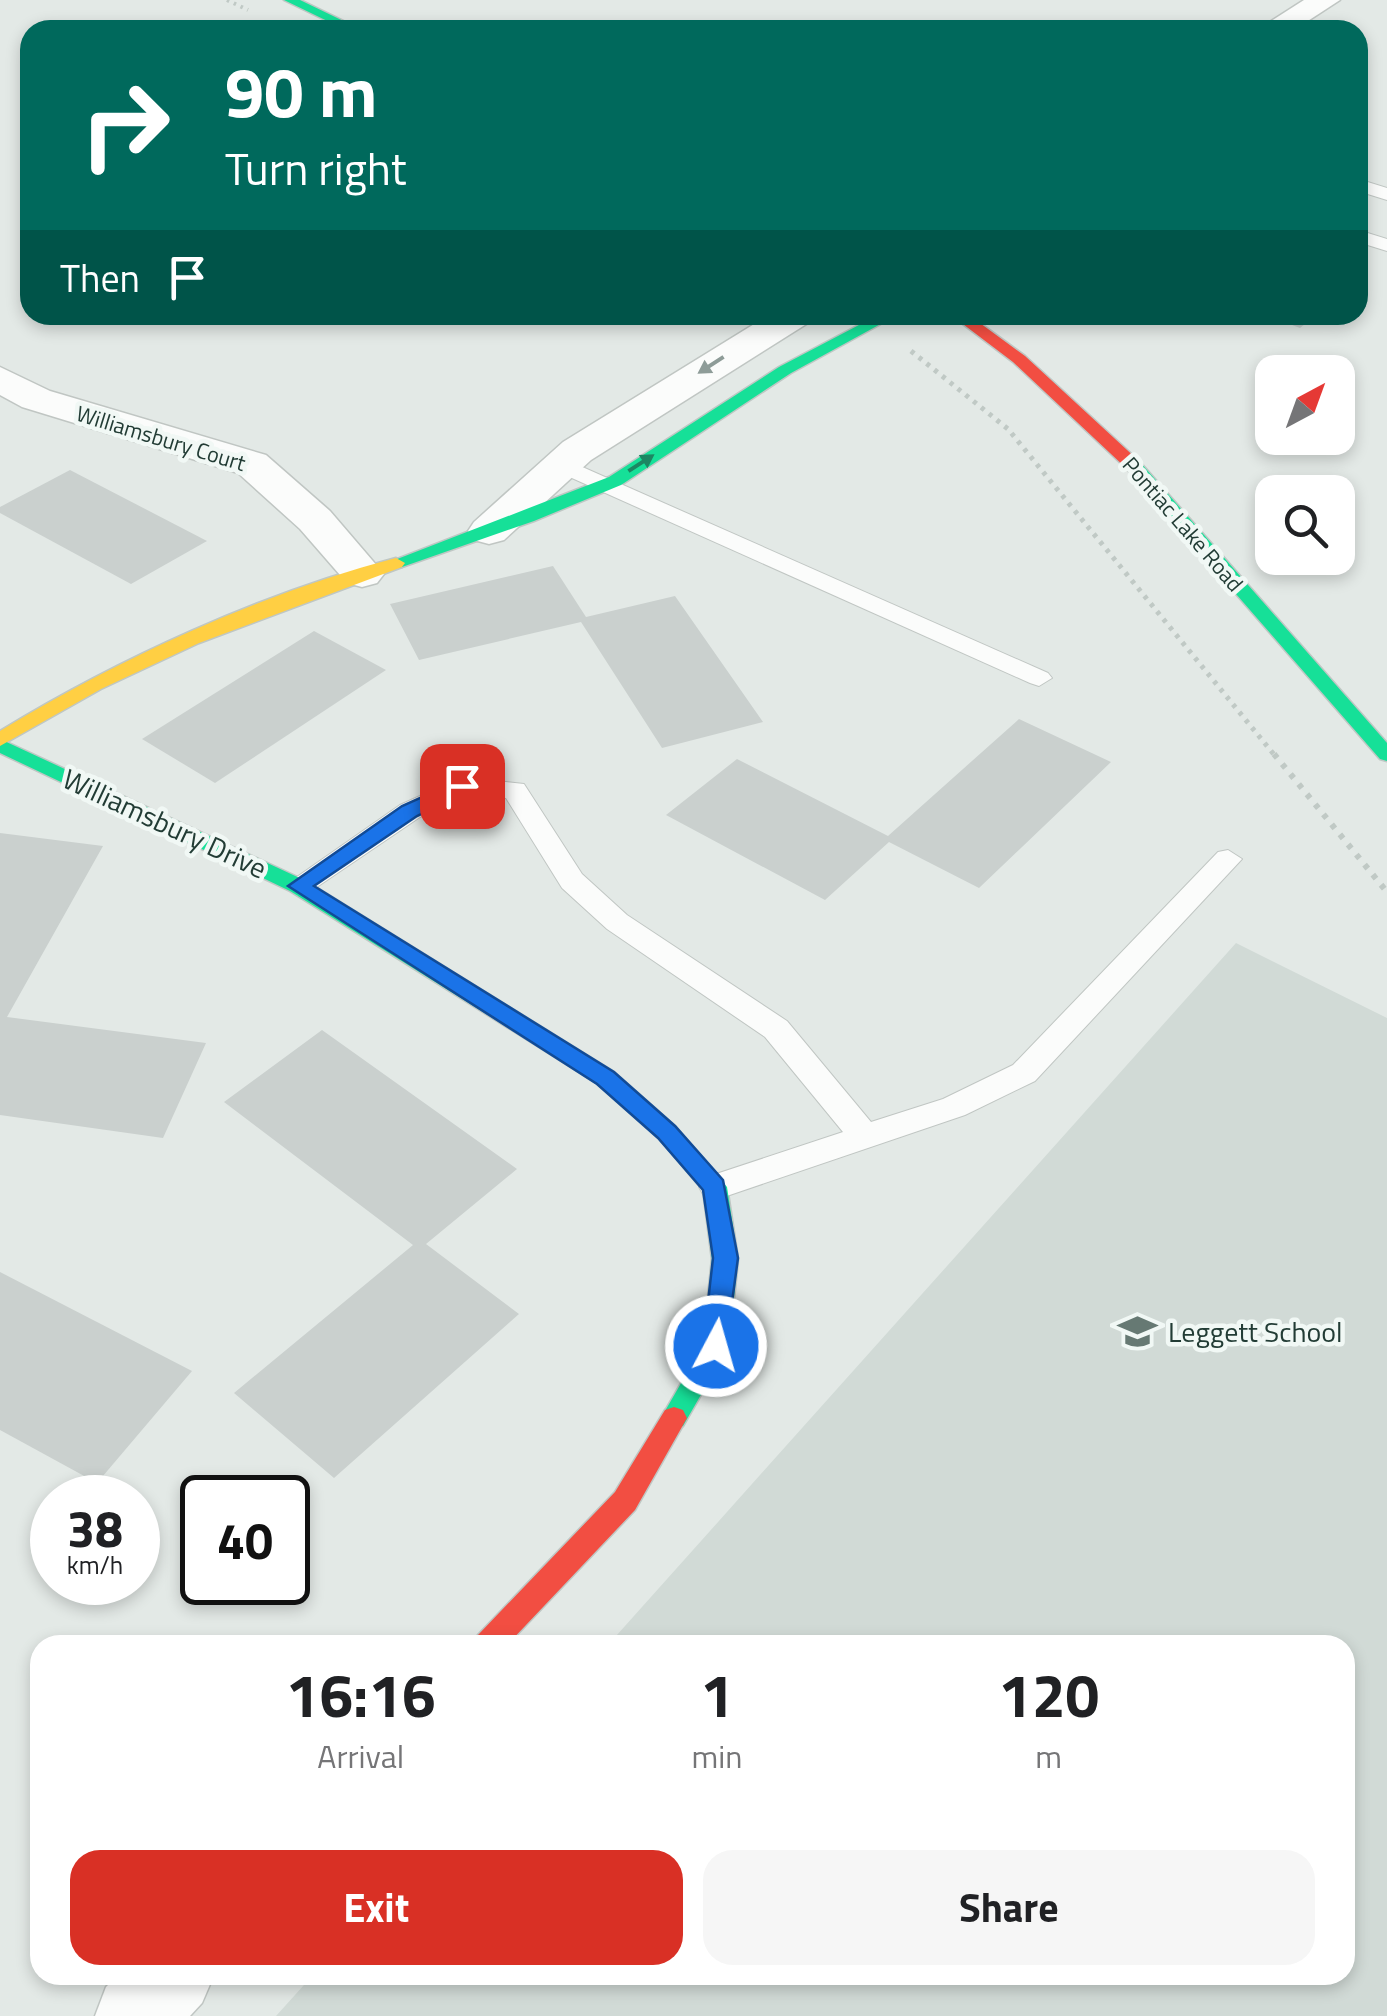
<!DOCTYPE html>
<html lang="en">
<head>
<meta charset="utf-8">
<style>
  body { margin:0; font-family:"Titillium Web",sans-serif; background:#f6f6f6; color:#202124; height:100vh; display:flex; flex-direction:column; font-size:38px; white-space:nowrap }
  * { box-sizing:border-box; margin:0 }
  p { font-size:32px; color:#757577 }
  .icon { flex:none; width:55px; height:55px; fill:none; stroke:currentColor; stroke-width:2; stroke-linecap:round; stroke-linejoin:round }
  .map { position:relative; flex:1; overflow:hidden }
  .panel { position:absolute; left:30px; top:1635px; width:1325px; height:350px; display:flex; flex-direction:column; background:#fff; border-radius:30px; box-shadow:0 5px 15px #0003 }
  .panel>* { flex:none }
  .top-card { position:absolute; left:20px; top:20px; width:1348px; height:305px; border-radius:30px; box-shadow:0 5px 15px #0003; background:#00695c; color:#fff; overflow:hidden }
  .needle { width:65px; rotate:41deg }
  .controls { position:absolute; left:1255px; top:355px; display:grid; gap:20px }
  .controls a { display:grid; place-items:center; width:100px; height:100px; border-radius:20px; background:#fff; box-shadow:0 5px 15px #0003; font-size:50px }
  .speed { position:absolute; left:30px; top:1475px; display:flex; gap:20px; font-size:50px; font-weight:700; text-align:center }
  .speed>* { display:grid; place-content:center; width:130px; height:130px; border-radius:50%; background:#fff; box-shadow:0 5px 15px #0003; line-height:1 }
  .speed small { font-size:25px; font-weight:400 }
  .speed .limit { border:5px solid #111; border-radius:15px; background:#fff; color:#111 }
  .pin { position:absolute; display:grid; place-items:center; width:85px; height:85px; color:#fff; margin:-42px; border-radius:20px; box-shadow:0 5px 15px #0006 }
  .me { position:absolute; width:110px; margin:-55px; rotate:6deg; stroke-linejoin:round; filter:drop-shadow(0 0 8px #0008) }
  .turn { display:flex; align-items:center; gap:35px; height:210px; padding:0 40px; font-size:45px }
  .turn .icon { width:130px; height:130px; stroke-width:2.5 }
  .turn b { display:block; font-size:70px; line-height:85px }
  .then { display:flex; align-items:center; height:95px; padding:0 40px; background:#0003; gap:20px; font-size:38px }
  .eta { display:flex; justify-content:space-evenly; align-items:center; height:170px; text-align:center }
  .eta b { font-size:60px; font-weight:700; line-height:70px }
  .button { display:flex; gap:20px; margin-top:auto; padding:20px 40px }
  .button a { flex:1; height:115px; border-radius:30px; background:#d93025; color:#fff; font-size:40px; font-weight:700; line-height:115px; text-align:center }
  .button a+a { background:#f6f6f6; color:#202124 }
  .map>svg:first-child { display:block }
  .built { fill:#d1dad6 }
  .building { fill:#cad0ce }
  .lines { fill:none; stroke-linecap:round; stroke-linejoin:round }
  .lane-casing { stroke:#c0c6c3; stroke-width:2 }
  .street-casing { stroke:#c0c6c3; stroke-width:3 }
  .fast-casing { stroke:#bfc7c4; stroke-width:3 }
  .slow-casing { stroke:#bfc7c4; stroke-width:3 }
  .jam-casing { stroke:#bfc7c4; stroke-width:3 }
  .path-far2 { stroke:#c0c9c5; stroke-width:4; stroke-dasharray:2.5 5; stroke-linecap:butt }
  .path-far1 { stroke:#c0c9c5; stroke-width:5; stroke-dasharray:4 6; stroke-linecap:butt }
  .path { stroke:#c0c9c5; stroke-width:6; stroke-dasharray:5 8; stroke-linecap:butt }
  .lane { fill:#fbfcfb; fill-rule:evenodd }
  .street { fill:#fbfcfb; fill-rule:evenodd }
  .fast { fill:#16e098; fill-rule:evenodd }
  .slow { fill:#ffcf43; fill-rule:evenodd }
  .jam { fill:#f24e42; fill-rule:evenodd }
  .oneway { fill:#8e9c98 }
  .oneway2 { fill:#1d8662 }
  .route { fill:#1a73e8; stroke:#114b97; stroke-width:2.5 }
  .labels { text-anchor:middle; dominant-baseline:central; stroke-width:9; stroke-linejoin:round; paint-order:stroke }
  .far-street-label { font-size:22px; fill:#223c35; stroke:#f1f8f5 }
  .street-label { font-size:28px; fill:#223c35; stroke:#f1f8f5 }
  .poi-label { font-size:28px; fill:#223c35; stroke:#f1f8f5; text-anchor:start }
</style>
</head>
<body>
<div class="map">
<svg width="1387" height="2016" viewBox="0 0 1387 2016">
  <rect width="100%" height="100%" fill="#e3e9e6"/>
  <polygon class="built" points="1236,943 1387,1018 1387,2016 276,2016 313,1975 1345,1975 1345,1645 608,1645"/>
  <g class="building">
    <polygon points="1266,315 1316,315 1300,328"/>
    <polygon points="70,470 207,541 131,584 0,513 0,507"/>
    <polygon points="553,566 586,617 675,596 763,722 662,748 581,622 419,660 390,604"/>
    <polygon points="314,631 386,670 215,783 142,739"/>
    <polygon points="1019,719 1111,762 979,888 889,842 825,900 666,815 737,759 888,836"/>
    <polygon points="0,833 103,846 7,1017 206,1043 163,1138 0,1115"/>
    <polygon points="322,1030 517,1169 426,1244 519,1314 334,1478 234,1393 413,1245 224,1102"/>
    <polygon points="0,1272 192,1371 97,1483 0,1430"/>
  </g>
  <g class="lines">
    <defs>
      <g id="lane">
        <polygon points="1358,179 1387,188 1387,200 1358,191"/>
        <polygon points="1358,230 1387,239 1387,251 1358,242"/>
        <polygon points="562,458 1048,673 1052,678 1039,686 1030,683 554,470 551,465"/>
        <polygon points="462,777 524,784 582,874 627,915 787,1021 871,1122 943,1099 1013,1065 1218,852 1228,850 1242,859 1035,1081 965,1115 715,1200 704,1196 699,1187 704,1178 843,1132 765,1037 607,929 562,888 506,798 466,795 420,817 308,893 298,896 284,886 400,805"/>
      </g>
      <g id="street">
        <polygon points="1304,0 1340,0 1294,30 1257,30"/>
        <polygon points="769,315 814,315 808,323 591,460 504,540 489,544 474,540 468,531 474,522 563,442"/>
        <polygon points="0,367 50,391 266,455 330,511 384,574 377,583 362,587 347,583 300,529 238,473 22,407 0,395"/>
        <polygon points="118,1975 214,1975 202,2003 190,2016 95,2016 106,1987"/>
      </g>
      <g id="fast">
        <polygon points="284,0 300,0 362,30 346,30"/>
        <polygon points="878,315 897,315 791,373 621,485 534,521 402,567 396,568 387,563 609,477 779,367"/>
        <polygon points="1133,460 1139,461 1387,743 1387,761 1380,759 1127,469 1125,465"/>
        <polygon points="0,739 306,881 614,1072 675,1126 727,1187 738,1259 729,1346 683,1426 674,1429 665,1426 661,1418 703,1345 712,1259 703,1190 659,1138 598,1084 290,891 0,753"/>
      </g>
      <path id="slow" d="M 396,558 L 405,563 L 402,567 L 199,643 L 101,689 L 0,746 L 0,731 C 118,659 262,593 396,558 Z"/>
      <g id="jam">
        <polygon points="951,315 969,315 1025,356 1139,461 1139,469 1127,469 1013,362"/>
        <polygon points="674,1407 683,1410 687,1418 635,1510 507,1645 473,1645 478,1635 615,1492 665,1410"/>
      </g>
    </defs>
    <use href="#lane" class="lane-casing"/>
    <use href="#street" class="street-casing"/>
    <use href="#fast" class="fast-casing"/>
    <use href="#slow" class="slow-casing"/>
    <use href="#jam" class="jam-casing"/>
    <polyline class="path-far2" points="227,0 248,10"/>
    <polyline class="path-far1" points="911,351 1008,429 1276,757"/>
    <polyline class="path" points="1274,754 1387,892"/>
    <use href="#lane" class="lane"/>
    <use href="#street" class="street"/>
    <use href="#fast" class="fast"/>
    <use href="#slow" class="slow"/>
    <use href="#jam" class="jam"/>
  </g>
  <defs><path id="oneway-solid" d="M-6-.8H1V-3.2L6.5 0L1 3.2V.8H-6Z" transform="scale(2.5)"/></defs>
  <use class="oneway" href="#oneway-solid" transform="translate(711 365) rotate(147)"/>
  <use class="oneway2" href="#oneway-solid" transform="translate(641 463) rotate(-33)"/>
  <polygon class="route" points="462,779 469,781 469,791 417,816 314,886 614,1072 675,1126 723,1180 738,1258 725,1354 707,1354 703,1346 713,1258 703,1190 658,1138 597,1084 288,886 402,806"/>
  <defs>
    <symbol id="school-bare" viewBox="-9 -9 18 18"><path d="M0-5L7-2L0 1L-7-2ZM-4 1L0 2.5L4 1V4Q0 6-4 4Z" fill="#667973" stroke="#f1f8f5" stroke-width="2.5" paint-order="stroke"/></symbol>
  </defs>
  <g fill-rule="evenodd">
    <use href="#school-bare" x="1110" y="1304" width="55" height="55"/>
  </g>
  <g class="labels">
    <g class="far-street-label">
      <text transform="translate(161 438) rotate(17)">Williamsbury Court</text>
      <text transform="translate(1183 524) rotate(49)">Pontiac Lake Road</text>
    </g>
    <g class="street-label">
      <text transform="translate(165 823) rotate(25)">Williamsbury Drive</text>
    </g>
    <g class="poi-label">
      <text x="1168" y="1331">Leggett School</text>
    </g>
  </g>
</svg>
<div class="controls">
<a><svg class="needle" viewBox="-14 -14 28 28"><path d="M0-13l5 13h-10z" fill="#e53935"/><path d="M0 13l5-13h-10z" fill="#757577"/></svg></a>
<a><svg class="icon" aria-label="search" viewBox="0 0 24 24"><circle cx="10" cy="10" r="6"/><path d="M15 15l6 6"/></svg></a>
</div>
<div class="speed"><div>38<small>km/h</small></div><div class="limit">40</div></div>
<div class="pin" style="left:462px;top:786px;background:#d93025"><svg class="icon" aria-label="arrive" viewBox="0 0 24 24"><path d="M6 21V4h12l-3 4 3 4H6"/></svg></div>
<svg class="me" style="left:716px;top:1346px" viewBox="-20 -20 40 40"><circle r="17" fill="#1a73e8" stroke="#fff" stroke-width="3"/><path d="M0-11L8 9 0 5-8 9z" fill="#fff"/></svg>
<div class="top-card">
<div class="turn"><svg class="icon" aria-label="right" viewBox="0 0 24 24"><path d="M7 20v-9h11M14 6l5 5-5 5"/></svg><div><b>90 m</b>Turn right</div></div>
<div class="then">Then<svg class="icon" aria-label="arrive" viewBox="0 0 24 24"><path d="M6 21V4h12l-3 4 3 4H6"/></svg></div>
</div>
<section class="panel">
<div class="eta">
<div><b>16:16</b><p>Arrival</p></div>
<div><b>1</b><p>min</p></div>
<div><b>120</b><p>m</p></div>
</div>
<div class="button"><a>Exit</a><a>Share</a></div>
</section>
</div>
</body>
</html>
